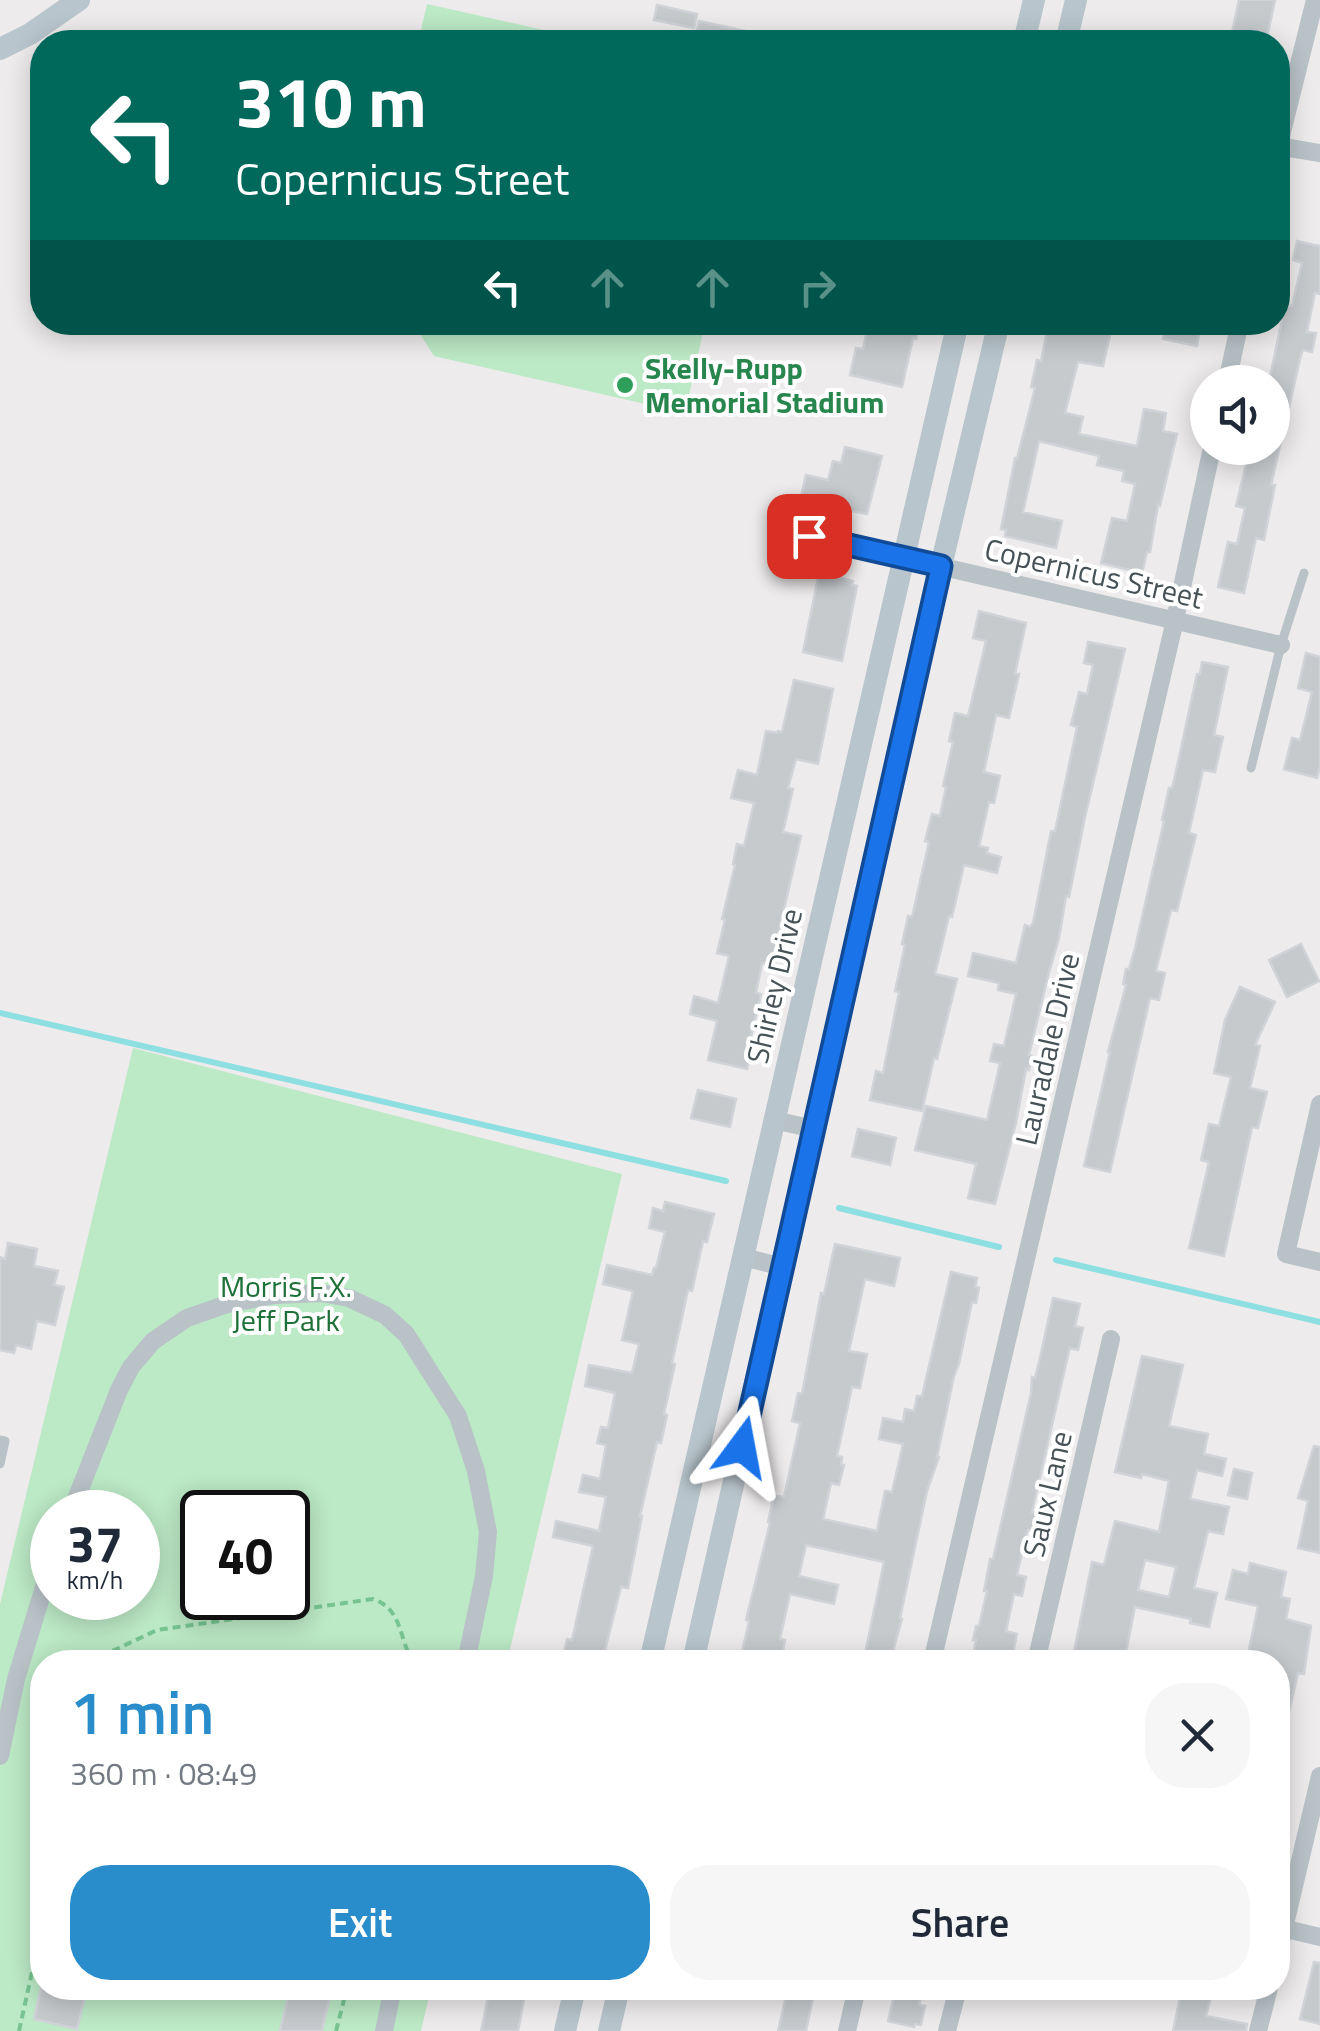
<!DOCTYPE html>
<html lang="en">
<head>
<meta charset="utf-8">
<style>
  body { margin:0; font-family:"Titillium Web",sans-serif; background:#f6f6f7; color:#1f2937; height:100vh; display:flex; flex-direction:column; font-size:38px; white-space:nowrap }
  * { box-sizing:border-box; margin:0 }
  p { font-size:32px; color:#747a83 }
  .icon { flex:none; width:55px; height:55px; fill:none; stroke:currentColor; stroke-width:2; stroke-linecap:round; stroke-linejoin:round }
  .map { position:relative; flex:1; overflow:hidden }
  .side { position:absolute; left:30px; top:1650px; width:1260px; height:350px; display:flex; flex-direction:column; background:#fff; border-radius:40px; box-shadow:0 5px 25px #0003 }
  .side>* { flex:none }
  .top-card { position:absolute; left:30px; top:30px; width:1260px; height:305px; border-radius:40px; box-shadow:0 5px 25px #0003; background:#00695c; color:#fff; overflow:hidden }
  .fabs { position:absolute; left:1190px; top:365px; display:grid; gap:20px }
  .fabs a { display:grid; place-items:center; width:100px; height:100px; border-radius:50%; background:#fff; box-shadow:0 5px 25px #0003; font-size:50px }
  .speed { position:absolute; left:30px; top:1490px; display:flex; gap:20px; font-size:50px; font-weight:700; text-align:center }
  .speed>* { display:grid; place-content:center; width:130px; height:130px; border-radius:50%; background:#fff; box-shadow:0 5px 25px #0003; line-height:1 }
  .speed small { font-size:25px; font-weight:400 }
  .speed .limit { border:5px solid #111; border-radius:15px; background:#fff; color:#111 }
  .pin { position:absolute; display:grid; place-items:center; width:85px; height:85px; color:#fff; margin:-42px; border-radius:20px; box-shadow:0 5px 15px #0006 }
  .me { position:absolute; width:110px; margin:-55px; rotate:13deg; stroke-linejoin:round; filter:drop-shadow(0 0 8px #0008) }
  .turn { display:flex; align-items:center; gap:35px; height:210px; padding:0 40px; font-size:45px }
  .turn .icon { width:130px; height:130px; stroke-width:2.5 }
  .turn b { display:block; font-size:70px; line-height:85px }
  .lanes { display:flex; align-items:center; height:95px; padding:0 40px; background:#0003; justify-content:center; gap:50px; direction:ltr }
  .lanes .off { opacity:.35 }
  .round { display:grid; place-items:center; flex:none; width:105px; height:105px; border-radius:40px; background:#f6f6f7 }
  .head { display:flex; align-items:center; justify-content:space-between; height:170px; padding:0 40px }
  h1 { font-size:60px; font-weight:600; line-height:75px; color:#298ccb }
  .button { display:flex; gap:20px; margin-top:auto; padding:20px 40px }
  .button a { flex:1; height:115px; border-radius:40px; background:#298ccb; color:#fff; font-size:40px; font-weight:600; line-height:115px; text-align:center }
  .button a+a { background:#f6f6f7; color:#1f2937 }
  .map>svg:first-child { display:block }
  .green { fill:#bce9c6; fill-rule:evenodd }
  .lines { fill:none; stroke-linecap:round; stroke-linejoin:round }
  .stream { stroke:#8ddfe2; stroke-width:6 }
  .building { fill:#c6cacd; stroke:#d0d3d7; stroke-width:2.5; fill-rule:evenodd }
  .path { stroke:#78c491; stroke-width:4; stroke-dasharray:8 5; stroke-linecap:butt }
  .lane { stroke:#b8c2c7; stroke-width:9 }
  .street { stroke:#b8c2c7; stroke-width:18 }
  .secondary { stroke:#b8c5cc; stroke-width:22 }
  .route-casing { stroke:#114b97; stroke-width:25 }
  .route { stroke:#1a73e8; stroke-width:18 }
  .leisure-dot { fill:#2e9e5b; stroke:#fff; stroke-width:4 }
  .labels { text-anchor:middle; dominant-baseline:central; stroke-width:8; stroke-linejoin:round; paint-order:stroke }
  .leisure-label { font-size:30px; font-weight:bold; fill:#27864d; stroke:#fff; text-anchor:start }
  .street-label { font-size:30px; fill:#465257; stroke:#fff }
  .park-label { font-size:30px; fill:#1e7039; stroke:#fff }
</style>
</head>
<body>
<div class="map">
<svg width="1320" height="2031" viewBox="0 0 1320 2031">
  <rect width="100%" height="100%" fill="#eeebec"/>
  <g class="green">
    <polygon points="427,4 598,42 418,42"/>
    <polygon points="413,323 705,323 685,413 434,356"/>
    <path d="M 133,1048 L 622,1174 L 507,1662 L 42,1662 L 42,1988 L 431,1988 L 421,2031 L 0,2031 L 0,1604 ZM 52,1512 L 138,1512 L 138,1598 L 52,1598 ZM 202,1512 L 288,1512 L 288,1598 L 202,1598 Z"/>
  </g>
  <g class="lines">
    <g class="stream">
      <polyline points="0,1013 726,1181"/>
      <polyline points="839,1208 999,1247"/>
      <polyline points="1056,1260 1320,1322"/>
    </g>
  </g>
  <g class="building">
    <polygon points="1239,0 1275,0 1266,42 1230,42"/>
    <polygon points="657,5 697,14 694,28 654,20"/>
    <polygon points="699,21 768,36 767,42 694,42"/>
    <polygon points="1297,241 1320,246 1320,294 1315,293 1307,332 1316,333 1312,352 1303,350 1301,355 1271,485 1275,485 1264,540 1256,538 1244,593 1218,587 1228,542 1237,544 1245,508 1236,506 1250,448 1272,448 1272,382 1269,382 1285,305 1292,306 1302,263 1293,260"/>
    <polygon points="869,322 920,322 916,339 913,338 902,387 850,375 856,348 863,349"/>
    <polygon points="1049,322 1113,322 1103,366 1078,362 1065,413 1083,417 1079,434 1137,446 1144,409 1166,413 1163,431 1177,434 1160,506 1158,505 1150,552 1147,552 1142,573 1101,563 1112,518 1127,521 1135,484 1122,481 1124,471 1097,465 1099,456 1039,441 1023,512 1062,521 1056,548 1005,536 1006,530 1001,529 1015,458 1017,459 1035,388 1031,387 1037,360 1041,361"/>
    <polygon points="1167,322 1194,322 1193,327 1200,329 1197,346 1163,339"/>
    <polygon points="845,447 882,456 867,514 800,501 806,475 828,480 833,461 841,463"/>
    <polygon points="819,573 853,581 852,585 857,586 842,661 803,652"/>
    <polygon points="979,611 1026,623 1015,674 1019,674 1009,718 996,715 984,772 1000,776 994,803 989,802 979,846 988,848 987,853 1001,857 997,873 964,865 952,917 949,916 935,974 957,979 937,1059 934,1058 922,1111 870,1100 876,1071 883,1073 898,997 899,992 895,991 905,945 902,944 908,916 912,917 929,842 925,841 932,814 940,816 946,787 943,786 953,742 949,741 955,713 968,716 986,641 973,638"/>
    <polygon points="1088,642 1125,649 1085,817 1069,897 1066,896 1059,938 1048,976 1029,1055 1032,1056 1029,1070 1026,1069 1016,1123 995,1204 968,1198 976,1164 915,1150 926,1106 987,1120 1000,1063 990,1061 994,1044 1004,1046 1016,994 998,990 999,983 968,976 973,953 1016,963 1025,925 1030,927 1033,923 1051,831 1055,831 1077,727 1071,725 1079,692 1087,694 1093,665 1084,663"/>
    <polygon points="1306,653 1320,657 1320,766 1317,778 1284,769 1292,738 1300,740 1312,692 1298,688"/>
    <polygon points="1202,662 1228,667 1214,735 1223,737 1215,772 1203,770 1189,833 1196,835 1177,911 1171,910 1156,971 1165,973 1159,1000 1150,998 1110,1172 1084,1166 1110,1052 1108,1052 1126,985 1123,984 1126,969 1129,969 1135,948 1164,821 1162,820 1169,788 1172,788 1175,776 1197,674 1200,674"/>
    <polygon points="794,680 833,689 818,764 796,759 788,788 793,789 783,832 801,836 771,965 762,963 756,993 761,994 750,1041 753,1042 747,1069 708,1060 717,1021 690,1014 694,996 718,1003 729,956 717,953 725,920 722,919 735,865 733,864 737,844 744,846 754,803 731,798 738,770 757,775 766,731 777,733 778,731 782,732"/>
    <polygon points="1301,944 1319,981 1287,997 1269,960"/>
    <polygon points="1240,987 1275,1002 1255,1045 1260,1046 1250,1088 1267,1092 1258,1128 1252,1127 1224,1256 1189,1248 1209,1162 1201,1160 1209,1124 1219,1126 1231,1077 1214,1073 1225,1020"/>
    <polygon points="698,1090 736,1099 730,1127 691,1118"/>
    <polygon points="858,1129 896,1138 890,1165 852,1156"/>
    <polygon points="665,1202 714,1214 707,1242 703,1241 692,1291 688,1290 672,1363 675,1364 664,1414 667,1415 661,1443 657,1442 640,1516 642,1516 628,1588 621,1587 602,1662 562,1662 567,1639 572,1640 593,1546 553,1537 556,1521 599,1531 606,1497 579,1492 583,1475 600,1479 606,1445 597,1443 601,1427 608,1428 615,1393 585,1386 589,1365 632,1373 639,1344 622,1340 633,1291 603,1284 607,1265 652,1275 654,1268 656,1268 665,1232 649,1228 653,1208 663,1211"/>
    <polygon points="8,1243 37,1249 34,1266 58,1271 54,1285 64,1287 55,1325 37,1321 31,1349 16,1345 14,1353 0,1350 0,1257 5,1259"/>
    <polygon points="835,1244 900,1258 894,1286 865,1279 849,1351 867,1354 860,1388 852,1387 837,1456 842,1457 841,1465 844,1465 839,1485 831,1483 823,1519 877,1531 885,1491 892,1492 903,1444 879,1439 883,1418 903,1422 905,1409 914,1411 917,1396 922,1396 951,1272 977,1278 975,1287 979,1288 976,1303 972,1302 959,1364 954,1376 937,1457 939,1457 927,1491 900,1618 902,1619 890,1662 864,1659 884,1562 806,1545 799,1576 838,1585 834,1604 790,1594 780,1639 785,1640 781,1662 740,1662 749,1621 746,1620 770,1523 768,1522 774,1495 784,1497 800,1423 792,1421 798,1393 802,1394 821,1293 824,1294"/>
    <polygon points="1053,1298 1080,1304 1075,1326 1083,1328 1078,1350 1070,1348 1069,1351 1032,1512 1039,1514 1035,1532 1028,1530 1026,1535 1017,1575 1026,1577 1022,1596 1014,1594 1006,1631 1017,1634 1012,1658 974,1650 976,1640 973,1640 976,1626 979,1626 987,1591 984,1591 990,1559 993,1559 1031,1393 1032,1377 1035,1378 1040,1358"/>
    <path d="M 1142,1356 L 1183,1365 L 1169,1426 L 1208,1434 L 1204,1454 L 1226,1459 L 1222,1476 L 1197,1470 L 1190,1499 L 1229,1507 L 1223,1534 L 1208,1531 L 1194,1588 L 1217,1593 L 1209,1627 L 1190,1623 L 1191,1619 L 1135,1607 L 1124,1662 L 1072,1662 L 1092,1562 L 1104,1565 L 1115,1521 L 1159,1532 L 1169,1481 L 1142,1474 L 1141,1478 L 1115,1472 ZM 1145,1560 L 1176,1567 L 1169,1597 L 1138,1590 Z"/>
    <polygon points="1314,1446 1320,1447 1320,1553 1298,1548 1308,1501 1298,1498"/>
    <polygon points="1234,1469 1252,1473 1247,1499 1228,1495"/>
    <polygon points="1250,1563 1286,1572 1281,1597 1290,1599 1286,1619 1311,1626 1304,1674 1298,1673 1284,1734 1278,1733 1278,1662 1249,1662 1251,1654 1248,1654 1258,1606 1226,1599 1233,1570 1248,1574"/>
    <polygon points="1314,1962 1320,1963 1320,2024 1300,2019"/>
    <polygon points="41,1988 87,1988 77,2029 34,2019"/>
    <polygon points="290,1988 332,1988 322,2031 280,2031"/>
    <polygon points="490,1988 526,1988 518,2031 481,2031"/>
    <polygon points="788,1988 815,1988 806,2031 778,2031"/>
    <polygon points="896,1988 923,1988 919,2005 925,2006 921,2025 915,2024 914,2027 888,2021"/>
    <polygon points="1182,1988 1213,1988 1206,2016 1247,2024 1246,2031 1173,2031"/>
  </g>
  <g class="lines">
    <g class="path">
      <path d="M 89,1662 L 157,1630 L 373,1599 C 403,1609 399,1640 413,1662"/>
      <polyline points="19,2031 42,1927"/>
      <polyline points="336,2031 347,1988"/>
    </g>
    <g class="lane">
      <polyline points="1251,768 1281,645 1304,573"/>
      <polyline points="0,1440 5,1441 0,1464"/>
    </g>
    <g class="street">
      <polyline points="1278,146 1320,153"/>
      <polyline points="1278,148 1315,0"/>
      <polyline points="1227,382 1240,322"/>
      <polyline points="778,529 1281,645"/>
      <polyline points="1320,1104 1286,1254 1320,1262"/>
      <polyline points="774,1120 814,1129"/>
      <polyline points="743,1257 783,1267"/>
      <polyline points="71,1512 119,1390 131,1367 153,1341 187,1318 227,1304 275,1295 321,1293 349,1298 385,1315 406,1334 458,1416 476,1471 488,1532 484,1576 466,1662"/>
      <polyline points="932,1662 1175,620 1212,448"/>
      <polyline points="1036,1662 1111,1339"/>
      <polyline points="0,1756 16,1679 52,1561"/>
      <polyline points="1278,1927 1320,1937"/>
      <polyline points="1278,1954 1320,1776"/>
      <polyline points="384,2031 393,1988"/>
      <polyline points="847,2031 857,1988"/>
      <polyline points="947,2031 958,1988"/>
      <polyline points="1258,2031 1269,1988"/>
    </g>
    <g class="secondary">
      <polyline points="1024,42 1034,0"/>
      <polyline points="1066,42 1076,0"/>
      <polyline points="0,49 30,34 79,0"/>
      <polyline points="650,1662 958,322"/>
      <polyline points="693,1662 941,566 999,322"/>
      <polyline points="565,2031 575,1988"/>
      <polyline points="609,2031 619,1988"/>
    </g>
  </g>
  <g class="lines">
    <defs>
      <polyline id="route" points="742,1447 941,566 809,536"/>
    </defs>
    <use href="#route" class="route-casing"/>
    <use href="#route" class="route"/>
  </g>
  <circle class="leisure-dot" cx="625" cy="385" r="10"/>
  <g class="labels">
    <g class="leisure-label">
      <text x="645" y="368">Skelly-Rupp<tspan x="645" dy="34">Memorial Stadium</tspan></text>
    </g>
    <g class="street-label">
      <text transform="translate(1094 573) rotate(13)">Copernicus Street</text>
      <text transform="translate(774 986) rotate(-77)">Shirley Drive</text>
      <text transform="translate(1047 1049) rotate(-77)">Lauradale Drive</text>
      <text transform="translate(1047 1494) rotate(-77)">Saux Lane</text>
    </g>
    <g class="park-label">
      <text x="286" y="1286">Morris F.X.<tspan x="286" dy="34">Jeff Park</tspan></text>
    </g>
  </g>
</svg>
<div class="fabs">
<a><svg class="icon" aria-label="sound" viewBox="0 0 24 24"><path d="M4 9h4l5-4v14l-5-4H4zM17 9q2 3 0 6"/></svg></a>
</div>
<div class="speed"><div>37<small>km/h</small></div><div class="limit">40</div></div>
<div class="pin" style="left:809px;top:536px;background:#d93025"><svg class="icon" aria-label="arrive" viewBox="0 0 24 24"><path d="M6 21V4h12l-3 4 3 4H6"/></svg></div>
<svg class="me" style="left:742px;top:1447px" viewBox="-20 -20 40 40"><path d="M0-17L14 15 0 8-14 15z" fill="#1a73e8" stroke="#fff" stroke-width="4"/></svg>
<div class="top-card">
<div class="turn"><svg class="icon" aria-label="left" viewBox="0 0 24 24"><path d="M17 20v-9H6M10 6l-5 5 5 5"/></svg><div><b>310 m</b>Copernicus Street</div></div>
<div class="lanes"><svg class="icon" aria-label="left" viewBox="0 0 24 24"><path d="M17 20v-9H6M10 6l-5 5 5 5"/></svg><svg class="icon off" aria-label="ahead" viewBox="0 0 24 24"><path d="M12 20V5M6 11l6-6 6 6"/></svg><svg class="icon off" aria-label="ahead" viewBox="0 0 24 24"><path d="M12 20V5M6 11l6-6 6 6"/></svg><svg class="icon off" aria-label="right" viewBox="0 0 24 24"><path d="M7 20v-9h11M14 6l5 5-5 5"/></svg></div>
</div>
<section class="side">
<div class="head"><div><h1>1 min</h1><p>360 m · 08:49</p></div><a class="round"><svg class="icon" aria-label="close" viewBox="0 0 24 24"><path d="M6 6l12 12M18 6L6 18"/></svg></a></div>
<div class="button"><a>Exit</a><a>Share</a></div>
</section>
</div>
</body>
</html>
